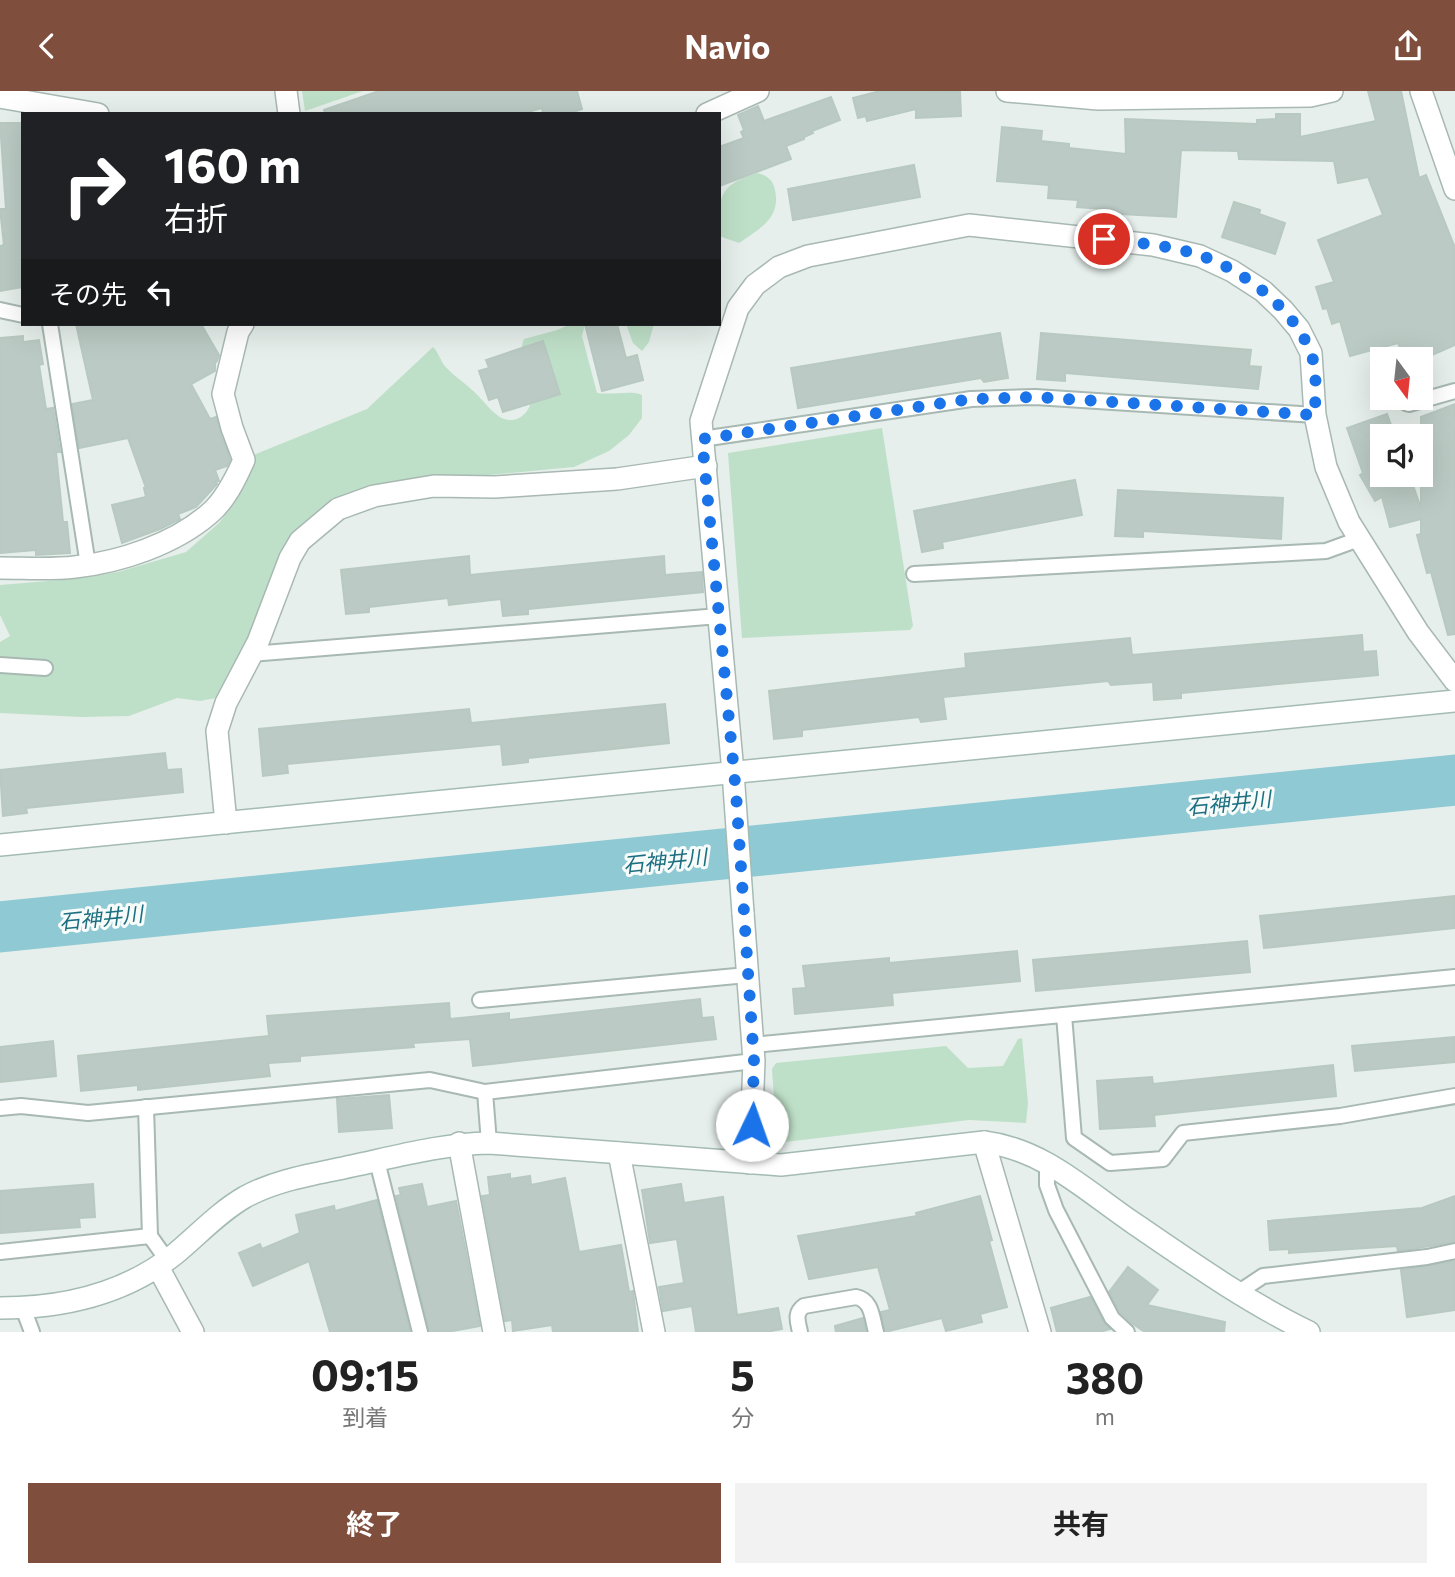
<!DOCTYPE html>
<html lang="ja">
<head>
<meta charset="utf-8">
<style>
  body { margin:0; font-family:Commissioner,"Noto Sans JP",sans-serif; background:#f2f2f2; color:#222; height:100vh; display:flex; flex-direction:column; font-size:26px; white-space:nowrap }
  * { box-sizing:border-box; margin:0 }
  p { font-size:23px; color:#767676 }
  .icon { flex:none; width:38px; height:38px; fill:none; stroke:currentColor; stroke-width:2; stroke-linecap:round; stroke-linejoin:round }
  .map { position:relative; height:1241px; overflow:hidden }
  .drawer { display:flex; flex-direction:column; background:#fff; flex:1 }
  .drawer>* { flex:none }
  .top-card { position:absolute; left:21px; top:21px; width:700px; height:214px; border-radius:0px; box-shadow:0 7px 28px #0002; background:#202124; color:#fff; overflow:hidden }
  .needle { width:46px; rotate:165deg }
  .buttons { position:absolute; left:1370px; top:256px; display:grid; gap:14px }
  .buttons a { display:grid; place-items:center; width:63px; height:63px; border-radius:0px; background:#fff; box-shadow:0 7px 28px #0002; font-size:35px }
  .pin { position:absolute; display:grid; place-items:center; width:60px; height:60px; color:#fff; margin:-30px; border:4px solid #fff; border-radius:50%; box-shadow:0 2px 7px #0007 }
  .me { position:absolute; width:77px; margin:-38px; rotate:3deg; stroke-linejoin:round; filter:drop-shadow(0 0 5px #0008) }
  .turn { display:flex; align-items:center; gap:24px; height:147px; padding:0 28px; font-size:32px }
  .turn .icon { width:91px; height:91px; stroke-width:2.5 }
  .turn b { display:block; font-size:49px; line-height:60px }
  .then { display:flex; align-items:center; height:66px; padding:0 28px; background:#0003; gap:14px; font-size:26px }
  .eta { display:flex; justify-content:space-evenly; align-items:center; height:119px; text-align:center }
  .eta b { font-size:42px; font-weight:700; line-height:49px }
  .action { display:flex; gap:14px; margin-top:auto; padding:14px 28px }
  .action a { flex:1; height:80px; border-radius:0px; background:#804e3d; color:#fff; font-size:28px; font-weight:700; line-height:80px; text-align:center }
  .action a+a { background:#f2f2f2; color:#222 }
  header { display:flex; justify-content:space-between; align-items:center; height:91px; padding:0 28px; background:#804e3d; color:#fff; font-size:32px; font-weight:700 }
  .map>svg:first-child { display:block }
  .green { fill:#bfe0c8 }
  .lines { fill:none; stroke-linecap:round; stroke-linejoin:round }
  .river { stroke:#8ec9d4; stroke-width:51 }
  .building { fill:#bbcac4; stroke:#b8c9c2; stroke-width:2 }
  .lane-casing { stroke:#a8b8b2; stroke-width:18 }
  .street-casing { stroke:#a8b8b2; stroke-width:24 }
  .secondary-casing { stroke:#a4bbb3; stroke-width:24 }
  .lane { stroke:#fff; stroke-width:14 }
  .street { stroke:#fff; stroke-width:21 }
  .secondary { stroke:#fff; stroke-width:21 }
  .route { stroke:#1a73e8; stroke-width:12; stroke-dasharray:0 21.6 }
  .labels { text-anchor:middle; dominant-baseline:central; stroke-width:6; stroke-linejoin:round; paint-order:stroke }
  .water-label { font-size:21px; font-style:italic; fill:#1c6f80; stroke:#f7fbf9 }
</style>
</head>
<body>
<header><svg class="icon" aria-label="back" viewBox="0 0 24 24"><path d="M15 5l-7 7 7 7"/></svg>Navio<svg class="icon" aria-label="share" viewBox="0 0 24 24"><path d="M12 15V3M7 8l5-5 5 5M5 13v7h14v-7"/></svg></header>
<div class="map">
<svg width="1455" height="1241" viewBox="0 0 1455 1241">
  <rect width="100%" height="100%" fill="#e6efeb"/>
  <g class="green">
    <polygon points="302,0 363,0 305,20"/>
    <path d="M 757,82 C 765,84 771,87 774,95 C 783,126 761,137 739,152 L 719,145 C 719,108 716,95 757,82 Z"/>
    <path d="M 571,233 L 585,233 L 582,245 L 597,302 C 610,304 634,299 642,304 L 642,327 L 629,344 L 609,360 L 574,376 L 402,392 L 328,415 L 262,527 L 230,590 L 216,607 L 200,610 L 177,607 L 129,625 L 81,626 L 0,622 L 0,551 L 10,545 L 0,524 L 0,494 L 72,488 L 118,481 L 186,461 L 219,432 L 236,410 L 251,365 L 367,318 L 433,256 C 438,261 440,268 444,274 C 452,284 463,290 472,299 C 485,309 499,337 519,327 C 525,324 530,317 531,310 C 534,289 515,270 524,248 L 557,239 Z"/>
    <polygon points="626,233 654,233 649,251 642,260 633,252"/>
    <polygon points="882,337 913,535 910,539 742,547 728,362"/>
    <polygon points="1022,947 1028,1012 1026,1032 969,1029 777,1052 772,978 776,972 946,955 968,977 1003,975 1018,948"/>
  </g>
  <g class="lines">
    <polyline class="river" points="0,836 1455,689"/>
  </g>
  <g class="building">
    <polygon points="379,0 577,0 582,18 567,23 543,23 542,17 521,23 325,23 324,19"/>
    <polygon points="880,0 960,1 961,25 916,27 916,18 867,30 866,25 858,27 853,7"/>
    <polygon points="1368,0 1401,0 1419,87 1426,84 1455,157 1455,254 1423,268 1405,268 1398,252 1350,265 1340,230 1332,233 1327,217 1323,218 1316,196 1334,191 1318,149 1383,124 1368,86 1338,92 1334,70 1239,68 1238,60 1181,59 1176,126 1102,122 1103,118 1077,116 1078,109 1048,107 1049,94 997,90 1002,36 1042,40 1041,50 1069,53 1069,57 1126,63 1125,28 1257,33 1257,29 1276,28 1276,23 1300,23 1300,46 1376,30"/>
    <polygon points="831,6 840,29 812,40 813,42 804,46 804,48 786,55 791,68 719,95 719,56 744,47 741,41 744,39 738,24 758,15 764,30"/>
    <polygon points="0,32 23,32 23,196 0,200 0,155 4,154 0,118 6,118"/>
    <polygon points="914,74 920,106 793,129 788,98"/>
    <polygon points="1234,111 1260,119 1259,123 1285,132 1275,163 1222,146"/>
    <polygon points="76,233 201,233 219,264 217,270 215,272 215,280 191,293 210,328 216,326 230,369 227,375 215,379 219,390 216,390 217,393 196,416 178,423 180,428 160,438 122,452 112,414 146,406 144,397 146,397 128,347 79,357 72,313 93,309"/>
    <polygon points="585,233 617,233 626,267 637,264 643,289 602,300"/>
    <polygon points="1000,242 1008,287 984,291 981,287 798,317 791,277"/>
    <polygon points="1041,242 1251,259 1249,275 1261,276 1258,298 1065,282 1065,290 1037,288"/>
    <polygon points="23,245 23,251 39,249 43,273 39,274 46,318 53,317 60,361 56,361 63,431 67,431 70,462 36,464 36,459 0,462 0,247"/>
    <polygon points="543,250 560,303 503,321 498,306 489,309 479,280 489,277 486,269"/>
    <polygon points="1455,313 1455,543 1448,544 1431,481 1427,482 1417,444 1421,443 1421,428 1390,436 1382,406 1375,410 1360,384 1363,382 1347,337 1387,323 1395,345 1382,345 1382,383 1409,383 1421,417 1421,326"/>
    <polygon points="1075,389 1082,424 942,451 943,457 922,461 914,420"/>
    <polygon points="1118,399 1283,407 1281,448 1143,440 1143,446 1115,445"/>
    <polygon points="469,465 470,484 664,465 665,484 702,481 703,501 528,518 528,523 503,525 501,508 449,514 448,507 369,516 369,521 346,523 341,479"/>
    <polygon points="1362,544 1363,561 1376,560 1378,584 1181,602 1181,607 1154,609 1153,591 1111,594 1108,590 943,606 946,628 921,631 919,626 802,639 802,645 774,648 769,600 966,577 965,563 1130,547 1132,564"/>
    <polygon points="665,613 669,652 528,667 528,671 503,674 501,653 287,673 288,682 263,685 259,638 469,618 471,632"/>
    <polygon points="165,662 167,679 181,678 183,701 26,717 27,722 3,725 0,679"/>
    <polygon points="1455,805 1455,837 1264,857 1260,825"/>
    <polygon points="1247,850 1250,881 1036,900 1033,869"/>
    <polygon points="1017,860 1020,890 892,902 893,914 795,923 793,898 806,897 803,875 889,867 889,872"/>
    <polygon points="700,908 702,927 713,926 716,948 473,975 470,948 413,952 414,956 300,965 300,970 268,972 270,985 138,999 138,994 81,1000 78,965 269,945 267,925 449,912 450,928 509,922 509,929"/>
    <polygon points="1455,946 1455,971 1355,980 1352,955"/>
    <polygon points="53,950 56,985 0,991 0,956"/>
    <polygon points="1333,974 1336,1005 1154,1024 1155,1035 1100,1038 1097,990 1152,986 1153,993"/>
    <polygon points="389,1004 392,1037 339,1041 337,1008"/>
    <polygon points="510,1083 510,1088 530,1085 531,1094 565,1087 579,1161 621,1154 629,1201 633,1200 638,1241 553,1241 552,1234 513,1240 512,1229 505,1230 482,1105 490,1104 488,1086"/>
    <polygon points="93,1093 95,1126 79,1127 80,1136 0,1142 0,1100"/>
    <polygon points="422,1093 427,1116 456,1110 480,1235 447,1241 429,1241 396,1105 401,1104 399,1097"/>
    <polygon points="681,1093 684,1112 723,1106 737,1224 778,1217 782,1238 766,1241 696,1241 692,1215 663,1220 659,1196 684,1192 677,1148 650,1152 642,1099"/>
    <polygon points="980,1105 992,1149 989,1150 1007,1216 980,1223 982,1231 946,1240 942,1227 885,1241 881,1221 890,1219 878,1176 809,1188 798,1145 917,1125 916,1122"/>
    <polygon points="1455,1105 1455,1151 1398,1160 1397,1155 1289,1162 1289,1158 1270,1159 1268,1130 1422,1117"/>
    <polygon points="377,1109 410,1241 330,1241 309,1170 253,1195 239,1162 260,1153 262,1158 300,1142 296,1124 334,1115 335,1120"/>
    <polygon points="1455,1170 1455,1219 1407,1226 1401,1179"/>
    <polygon points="1128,1176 1158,1199 1147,1214 1225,1231 1224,1241 1145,1241 1133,1233 1120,1221 1109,1201"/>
    <polygon points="1090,1206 1104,1232 1110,1238 1100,1241 1057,1241 1051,1217"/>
    <polygon points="863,1227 866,1241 836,1241 835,1235"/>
  </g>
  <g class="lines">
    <defs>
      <g id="lane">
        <polyline points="0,219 23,224"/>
        <polyline points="50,233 88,474"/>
        <polyline points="1402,306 1406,312 1409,313 1455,300"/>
        <polyline points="702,348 971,308 1035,306 1315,324"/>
        <polyline points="914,483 1326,460 1359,448"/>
        <polyline points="252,563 719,525"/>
        <polyline points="0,574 45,577"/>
        <polyline points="480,909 747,884"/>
        <polyline points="1064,924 1074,1047 1110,1072 1163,1068 1183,1042 1340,1025 1455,1005"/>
        <polyline points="753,954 1455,886"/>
        <polyline points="0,1017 21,1015 88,1022 430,989 485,1001"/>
        <polyline points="489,1052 485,1001 754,970"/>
        <polyline points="377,1070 420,1241"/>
        <polyline points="1047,1070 1047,1094 1056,1119 1112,1227 1127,1241"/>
        <polyline points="150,1145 167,1169"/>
        <polyline points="0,1161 150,1145 146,1016"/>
        <polyline points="1239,1201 1263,1185 1427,1166 1455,1160"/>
        <polyline points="23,1217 32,1241"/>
        <path d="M 800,1241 C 798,1231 794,1222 804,1215 L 856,1206 C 872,1209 872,1227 876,1241"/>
      </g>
      <g id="street">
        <polyline points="286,0 289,23"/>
        <polyline points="1007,0 1098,8 1310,5 1332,0"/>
        <polyline points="1421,0 1455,98"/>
        <polyline points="0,6 98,23"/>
        <polyline points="707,23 758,0"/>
        <path d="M 0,477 C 25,477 51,479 75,476 C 121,471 174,453 209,423 C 225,410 236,387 244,369 L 232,337 L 223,303 L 238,241 L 243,233"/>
        <polyline points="733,681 701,330 738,217 755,194 779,176 808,165 969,134 1153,154 1200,165 1232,180 1263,200 1283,219 1299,238 1311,262 1315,324 1326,376 1349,431 1418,541 1455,590"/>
        <polyline points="226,732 217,640 226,612 258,551 290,467 300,450 338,418 374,405 434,395 495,396 617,388 706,375"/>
        <polyline points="743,822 754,970 750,1072"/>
        <polyline points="984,1051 1040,1241"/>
        <polyline points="459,1052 494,1241"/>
        <polyline points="619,1062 654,1241"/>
        <polyline points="158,1176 193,1241"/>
      </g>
      <g id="secondary">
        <polyline points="733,681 743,822"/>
        <polyline points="0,754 1455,610"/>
        <path d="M 0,1217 C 62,1217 125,1203 175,1163 C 198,1144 219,1121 245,1106 C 278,1088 316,1083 352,1075 C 398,1065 442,1053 489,1052 L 781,1074 L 984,1051 C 1043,1058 1085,1099 1132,1131 C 1189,1170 1247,1211 1309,1241"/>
      </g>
    </defs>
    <use href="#lane" class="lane-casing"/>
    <use href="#street" class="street-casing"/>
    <use href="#secondary" class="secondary-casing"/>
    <use href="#lane" class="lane"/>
    <use href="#street" class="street"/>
    <use href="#secondary" class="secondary"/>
  </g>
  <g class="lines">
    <path class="route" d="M 752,1034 L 754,970 L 736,702 L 702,348 L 971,308 L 1035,306 L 1315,324 C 1315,304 1318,278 1310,260 C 1293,217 1242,178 1199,164 C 1169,154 1136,152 1104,148"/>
  </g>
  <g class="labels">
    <g class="water-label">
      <text transform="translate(1229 711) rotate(-6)">石神井川</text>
      <text transform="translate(665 769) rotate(-6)">石神井川</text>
      <text transform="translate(101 826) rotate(-6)">石神井川</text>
    </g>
  </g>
</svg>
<div class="buttons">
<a><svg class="needle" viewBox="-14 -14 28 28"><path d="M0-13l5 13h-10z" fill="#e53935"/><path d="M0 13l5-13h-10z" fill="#767676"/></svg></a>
<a><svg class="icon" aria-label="sound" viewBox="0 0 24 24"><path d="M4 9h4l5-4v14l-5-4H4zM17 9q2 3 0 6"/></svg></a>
</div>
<div class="pin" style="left:1104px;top:148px;background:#d93025"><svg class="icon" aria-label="arrive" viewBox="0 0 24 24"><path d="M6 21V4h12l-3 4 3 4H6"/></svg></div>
<svg class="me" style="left:752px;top:1034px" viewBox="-20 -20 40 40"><circle r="19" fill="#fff"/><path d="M0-13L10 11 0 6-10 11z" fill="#1a73e8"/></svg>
<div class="top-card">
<div class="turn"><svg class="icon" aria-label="right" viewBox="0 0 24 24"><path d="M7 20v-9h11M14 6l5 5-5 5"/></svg><div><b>160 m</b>右折</div></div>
<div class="then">その先<svg class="icon" aria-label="left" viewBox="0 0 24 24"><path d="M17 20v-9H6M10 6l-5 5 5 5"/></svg></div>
</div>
</div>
<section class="drawer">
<div class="eta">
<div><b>09:15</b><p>到着</p></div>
<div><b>5</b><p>分</p></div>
<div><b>380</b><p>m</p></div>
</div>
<div class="action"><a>終了</a><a>共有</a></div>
</section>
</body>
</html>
